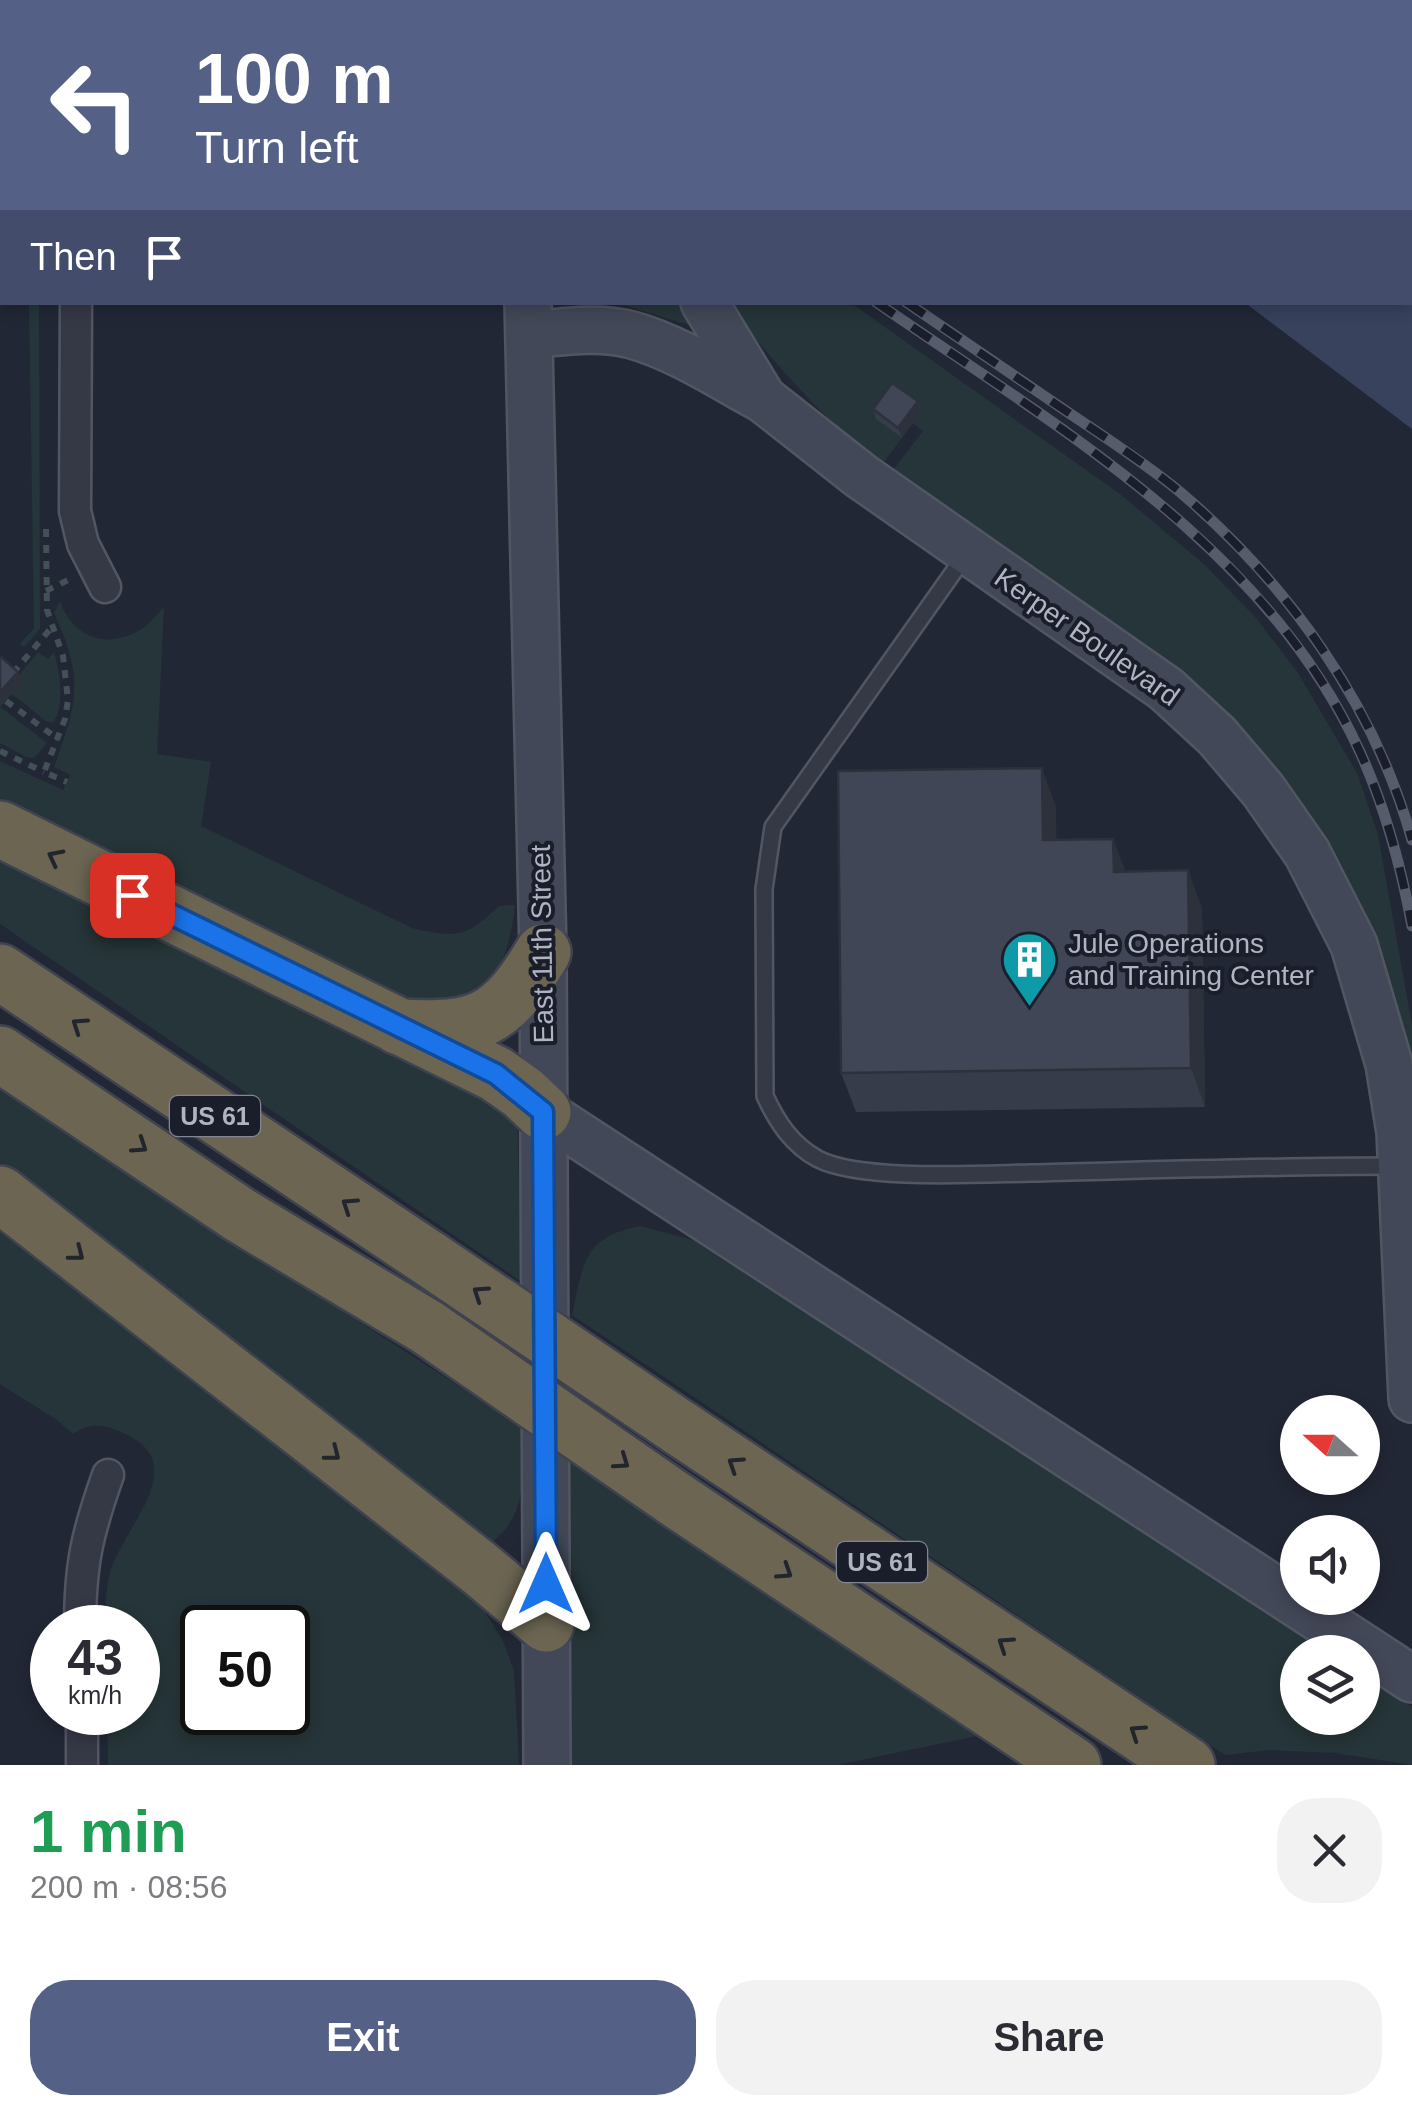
<!DOCTYPE html>
<html lang="en">
<head>
<meta charset="utf-8">
<style>
  body { margin:0; font-family:Arial,sans-serif; background:#f2f2f3; color:#2b2b33; height:100vh; display:flex; flex-direction:column; font-size:38px; white-space:nowrap }
  * { box-sizing:border-box; margin:0 }
  p { font-size:32px; color:#7c7c81 }
  .icon { flex:none; width:55px; height:55px; fill:none; stroke:currentColor; stroke-width:2; stroke-linecap:round; stroke-linejoin:round }
  .map { position:relative; height:1765px; overflow:hidden }
  .panel { display:flex; flex-direction:column; background:#fff; flex:1 }
  .panel>* { flex:none }
  .top-card { position:absolute; left:0px; top:0px; width:1412px; height:305px; box-shadow:0 5px 15px #0003; background:#556087; color:#fff; overflow:hidden }
  .needle { width:65px; rotate:291deg }
  .controls { position:absolute; left:1280px; top:1395px; display:grid; gap:20px }
  .controls a { display:grid; place-items:center; width:100px; height:100px; border-radius:50%; background:#fff; box-shadow:0 5px 15px #0003; font-size:50px }
  .speed { position:absolute; left:30px; top:1605px; display:flex; gap:20px; font-size:50px; font-weight:700; text-align:center }
  .speed>* { display:grid; place-content:center; width:130px; height:130px; border-radius:50%; background:#fff; box-shadow:0 5px 15px #0003; line-height:1 }
  .speed small { font-size:25px; font-weight:400 }
  .speed .limit { border:5px solid #111; border-radius:15px; background:#fff; color:#111 }
  .pin { position:absolute; display:grid; place-items:center; width:85px; height:85px; color:#fff; margin:-42px; border-radius:20px; box-shadow:0 5px 15px #0006 }
  .me { position:absolute; width:110px; margin:-55px; rotate:0deg; stroke-linejoin:round; filter:drop-shadow(0 0 8px #0008) }
  .turn { display:flex; align-items:center; gap:35px; height:210px; padding:0 30px; font-size:45px }
  .turn .icon { width:130px; height:130px; stroke-width:2.5 }
  .turn b { display:block; font-size:70px; line-height:85px }
  .then { display:flex; align-items:center; height:95px; padding:0 30px; background:#0003; gap:20px; font-size:38px }
  .round { display:grid; place-items:center; flex:none; width:105px; height:105px; border-radius:40px; background:#f2f2f3 }
  .overview { display:flex; align-items:center; justify-content:space-between; height:170px; padding:0 30px }
  h1 { font-size:60px; font-weight:700; line-height:75px; color:#1e9e55 }
  .action { display:flex; gap:20px; margin-top:auto; padding:20px 30px }
  .action a { flex:1; height:115px; border-radius:40px; background:#556087; color:#fff; font-size:40px; font-weight:700; line-height:115px; text-align:center }
  .action a+a { background:#f2f2f3; color:#2b2b33 }
  .map>svg:first-child { display:block }
  .green { fill:#263539; fill-rule:evenodd }
  .water { fill:#38425d }
  .pier { fill:#222735 }
  .lines { fill:none; stroke-linecap:round; stroke-linejoin:round }
  .lane-casing { stroke:#525663; stroke-width:20 }
  .street-casing { stroke:#525663; stroke-width:35 }
  .secondary-casing { stroke:#525663; stroke-width:50 }
  .highway-casing { stroke:#3f4350; stroke-width:60 }
  .path { stroke:#435055; stroke-width:6; stroke-dasharray:8 8; stroke-linecap:butt }
  .lane { stroke:#353946; stroke-width:15 }
  .street { stroke:#353946; stroke-width:30 }
  .secondary { stroke:#434858; stroke-width:45 }
  .highway { stroke:#6b6552; stroke-width:55 }
  .rail-casing { stroke:#575c6c; stroke-width:11 }
  .rail { stroke:#1a1e2a; stroke-width:8; stroke-dasharray:22; stroke-linecap:butt }
  .highway-bridge-casing { stroke:#3f4350; stroke-width:60; stroke-linecap:butt }
  .highway-bridge { stroke:#6b6552; stroke-width:55 }
  .wall { fill:#373c4a }
  .shaded-wall { fill:#2d313c }
  .building { fill:#404656; stroke:#2d313c; stroke-width:2.5 }
  .oneway { stroke:#22252e }
  .route-casing { stroke:#114b97; stroke-width:25 }
  .route { stroke:#1a73e8; stroke-width:18 }
  .labels { text-anchor:middle; dominant-baseline:central; stroke-width:8; stroke-linejoin:round; paint-order:stroke }
  .shield { fill:#1a1e2a; stroke:#828694; stroke-width:2.5 }
  .shield-label { font-size:25px; font-weight:bold; fill:#afb3c2 }
  .street-label { font-size:28px; fill:#afb3c2; stroke:#1a1e2a }
  .poi-label { font-size:28px; fill:#afb3c2; stroke:#1a1e2a; text-anchor:start }
</style>
</head>
<body>
<div class="map">
<svg width="1412" height="1765" viewBox="0 0 1412 1765">
  <rect width="100%" height="100%" fill="#222735"/>
  <g class="green">
    <polygon points="29,303 39,303 40,629 24,647 20,644 34,628"/>
    <polygon points="617,303 687,303 697,326 692,326"/>
    <path d="M 727,303 L 851,303 L 1120,494 L 1206,566 L 1256,618 L 1298,673 L 1357,773 L 1378,835 L 1412,1025 L 1412,1051 L 1358,915 L 1333,862 L 890,474 L 923,431 L 913,423 L 877,419 L 902,438 L 880,467 C 823,417 773,363 727,303 Z"/>
    <path d="M 60,601 C 72,637 106,650 140,630 C 149,625 156,615 164,607 L 157,754 L 211,762 L 201,826 L 412,928 C 456,938 466,938 499,906 L 515,905 C 510,947 500,995 450,1003 C 428,1007 401,996 380,990 L 0,809 L 0,761 L 63,790 L 70,775 L 54,767 C 78,702 84,678 54,613 Z"/>
    <path d="M 38,652 L 48,659 L 54,652 C 60,672 65,705 53,723 L 46,721 L 12,694 L 17,678 Z"/>
    <polygon points="0,707 47,743 34,758 26,757 0,743"/>
    <polygon points="0,859 517,1114 522,1282 0,924"/>
    <path d="M 0,1089 L 525,1429 C 522,1471 529,1515 492,1542 L 477,1535 L 399,1472 L 0,1163 Z"/>
    <path d="M 0,1223 L 406,1538 L 480,1604 L 503,1641 L 514,1671 L 519,1765 L 108,1765 L 107,1713 L 138,1712 L 138,1628 L 106,1627 C 106,1610 105,1590 110,1573 C 124,1523 199,1461 116,1430 C 100,1423 87,1424 73,1434 L 57,1420 L 0,1384 ZM 202,1628 L 288,1628 L 288,1712 L 202,1712 Z"/>
    <path d="M 640,1226 L 693,1240 L 1327,1652 L 1298,1652 L 1298,1718 L 1362,1718 L 1363,1676 L 1412,1707 L 1412,1765 L 1335,1753 L 1269,1750 L 1225,1755 L 572,1315 C 583,1264 583,1237 640,1226 Z"/>
    <polygon points="566,1456 987,1734 837,1765 571,1765"/>
  </g>
  <polygon class="water" points="875,0 1412,0 1412,430 1245,303 1410,302 1410,2"/>
  <polygon class="pier" points="1240,302 1245,303 1412,429 1412,435"/>
  <g class="lines">
    <defs>
      <path id="lane" d="M 967,553 L 773,827 L 764,889 L 765,1096 C 777,1122 792,1145 818,1159 C 861,1181 979,1174 1031,1173 C 1153,1170 1276,1166 1398,1166"/>
      <g id="street">
        <polyline points="76,2 76,0"/>
        <polyline points="76,302 75,511 83,544 105,587"/>
        <path d="M 80,1628 C 80,1565 87,1534 108,1475"/>
        <polyline points="82,1712 82,1765"/>
      </g>
      <g id="secondary">
        <polyline points="550,2 551,0"/>
        <polyline points="528,302 543,952 547,1765"/>
        <polyline points="704,302 763,399 861,476 1166,689 1217,736 1263,790 1307,853 1354,945 1389,1064 1400,1132 1412,1399"/>
        <path d="M 529,335 C 563,332 599,326 632,335 C 678,348 720,376 761,398"/>
        <polyline points="543,1112 1412,1679"/>
      </g>
      <g id="highway">
        <polyline points="0,829 496,1074 523,1093 543,1112"/>
        <polyline points="0,972 430,1259"/>
        <path d="M 399,1027 C 479,1031 501,1022 543,952"/>
        <polyline points="0,1054 240,1215 427,1327"/>
        <polyline points="0,1194 478,1567 546,1624"/>
        <polyline points="677,1426 1187,1765"/>
        <polyline points="675,1499 1073,1765"/>
      </g>
    </defs>
    <use href="#lane" class="lane-casing"/>
    <use href="#street" class="street-casing"/>
    <use href="#secondary" class="secondary-casing"/>
    <use href="#highway" class="highway-casing"/>
    <g class="path">
      <polyline points="46,529 47,610 63,656 68,700 65,719 44,772 67,782"/>
      <polyline points="46,591 72,578"/>
      <polyline points="13,673 52,627"/>
      <polyline points="6,701 58,739"/>
      <polyline points="0,751 44,772"/>
    </g>
    <use href="#lane" class="lane"/>
    <use href="#street" class="street"/>
    <use href="#secondary" class="secondary"/>
    <use href="#highway" class="highway"/>
    <defs>
      <g id="rail">
        <polyline points="635,0 636,2"/>
        <polyline points="652,0 653,2"/>
        <path d="M 876,302 C 1055,426 1266,545 1360,752 C 1385,807 1401,866 1412,926"/>
        <path d="M 906,302 C 960,339 1014,376 1069,413 C 1106,438 1145,463 1180,492 C 1287,583 1374,703 1412,840"/>
      </g>
    </defs>
    <use href="#rail" class="rail-casing"/>
    <use href="#rail" class="rail"/>
    <defs>
      <g id="highway-bridge">
        <polyline points="430,1259 677,1426"/>
        <polyline points="427,1327 675,1499"/>
      </g>
    </defs>
    <use href="#highway-bridge" class="highway-bridge-casing"/>
    <use href="#highway-bridge" class="highway-bridge"/>
  </g>
  <g class="wall">
    <polygon points="918,401 921,412 902,438 876,419 873,409"/>
    <polygon points="1056,807 1056,839 1113,839 1125,871 1188,870 1202,909 1205,1107 856,1112 841,1073"/>
  </g>
  <g class="shaded-wall">
    <polygon points="918,401 921,412 902,438 898,428"/>
    <polygon points="18,672 22,683 0,707 0,692"/>
    <polygon points="1042,768 1056,807 1057,879 1043,840"/>
    <polygon points="1113,839 1128,878 1114,872"/>
    <polygon points="1188,870 1202,909 1205,1107 1191,1068"/>
  </g>
  <g class="building">
    <polygon points="892,383 918,401 898,428 873,409"/>
    <polygon points="1,657 18,672 0,692 0,658"/>
    <polygon points="1042,768 1043,840 1113,839 1114,872 1188,870 1191,1068 841,1073 838,771"/>
  </g>
  <defs><path id="oneway-chevron" d="M-2-3.5L2.5 0L-2 3.5" fill="none" stroke-width="1.6" stroke-linecap="round" stroke-linejoin="round" transform="scale(2.5)"/></defs>
  <g class="oneway">
    <use href="#oneway-chevron" transform="translate(55 857) rotate(-153)"/>
    <use href="#oneway-chevron" transform="translate(79 1025) rotate(-146)"/>
    <use href="#oneway-chevron" transform="translate(140 1146) rotate(34)"/>
    <use href="#oneway-chevron" transform="translate(349 1205) rotate(-146)"/>
    <use href="#oneway-chevron" transform="translate(77 1254) rotate(38)"/>
    <use href="#oneway-chevron" transform="translate(480 1293) rotate(-146)"/>
    <use href="#oneway-chevron" transform="translate(333 1454) rotate(38)"/>
    <use href="#oneway-chevron" transform="translate(622 1462) rotate(35)"/>
    <use href="#oneway-chevron" transform="translate(735 1464) rotate(-147)"/>
    <use href="#oneway-chevron" transform="translate(785 1572) rotate(33)"/>
    <use href="#oneway-chevron" transform="translate(1005 1644) rotate(-146)"/>
    <use href="#oneway-chevron" transform="translate(1137 1732) rotate(-146)"/>
  </g>
  <g class="lines">
    <defs>
      <polyline id="route" points="132,895 496,1074 543,1112 546,1584"/>
    </defs>
    <use href="#route" class="route-casing"/>
    <use href="#route" class="route"/>
  </g>
  <defs>
    <symbol id="building-pin" viewBox="-11 -11 22 30"><path d="M0 17L-7.5 6A9.5 9.5 0 1 1 7.5 6Z" fill="#0f9aa8" stroke="#1a1e2a"/><path d="M-4-6H4V6H1V3H-1V6H-4ZM-2.5-4.3h1.7v1.8h-1.7ZM.8-4.3h1.7v1.8H.8ZM-2.5-1h1.7V.8h-1.7ZM.8-1h1.7V.8H.8Z" fill="#fff"/></symbol>
  </defs>
  <g fill-rule="evenodd">
    <use href="#building-pin" x="998" y="928" width="63" height="86"/>
  </g>
  <g class="labels">
    <g class="shield">
      <rect x="170" y="1096" width="90" height="40" rx="8"/>
      <rect x="837" y="1542" width="90" height="40" rx="8"/>
    </g>
    <g class="shield-label">
      <text x="215" y="1116">US 61</text>
      <text x="882" y="1562">US 61</text>
    </g>
    <g class="street-label">
      <text transform="translate(1087 637) rotate(35)">Kerper Boulevard</text>
      <text transform="translate(542 944) rotate(-91)">East 11th Street</text>
    </g>
    <g class="poi-label">
      <text x="1068" y="943">Jule Operations<tspan x="1068" dy="32">and Training Center</tspan></text>
    </g>
  </g>
</svg>
<div class="controls">
<a><svg class="needle" viewBox="-14 -14 28 28"><path d="M0-13l5 13h-10z" fill="#e53935"/><path d="M0 13l5-13h-10z" fill="#7c7c81"/></svg></a>
<a><svg class="icon" aria-label="sound" viewBox="0 0 24 24"><path d="M4 9h4l5-4v14l-5-4H4zM17 9q2 3 0 6"/></svg></a>
<a><svg class="icon" aria-label="layers" viewBox="0 0 24 24"><path d="M12 4l9 5-9 5-9-5zM3 14l9 5 9-5"/></svg></a>
</div>
<div class="speed"><div>43<small>km/h</small></div><div class="limit">50</div></div>
<div class="pin" style="left:132px;top:895px;background:#d93025"><svg class="icon" aria-label="arrive" viewBox="0 0 24 24"><path d="M6 21V4h12l-3 4 3 4H6"/></svg></div>
<svg class="me" style="left:546px;top:1584px" viewBox="-20 -20 40 40"><path d="M0-17L14 15 0 8-14 15z" fill="#1a73e8" stroke="#fff" stroke-width="4"/></svg>
<div class="top-card">
<div class="turn"><svg class="icon" aria-label="left" viewBox="0 0 24 24"><path d="M17 20v-9H6M10 6l-5 5 5 5"/></svg><div><b>100 m</b>Turn left</div></div>
<div class="then">Then<svg class="icon" aria-label="arrive" viewBox="0 0 24 24"><path d="M6 21V4h12l-3 4 3 4H6"/></svg></div>
</div>
</div>
<section class="panel">
<div class="overview"><div><h1>1 min</h1><p>200 m · 08:56</p></div><a class="round"><svg class="icon" aria-label="close" viewBox="0 0 24 24"><path d="M6 6l12 12M18 6L6 18"/></svg></a></div>
<div class="action"><a>Exit</a><a>Share</a></div>
</section>
</body>
</html>
